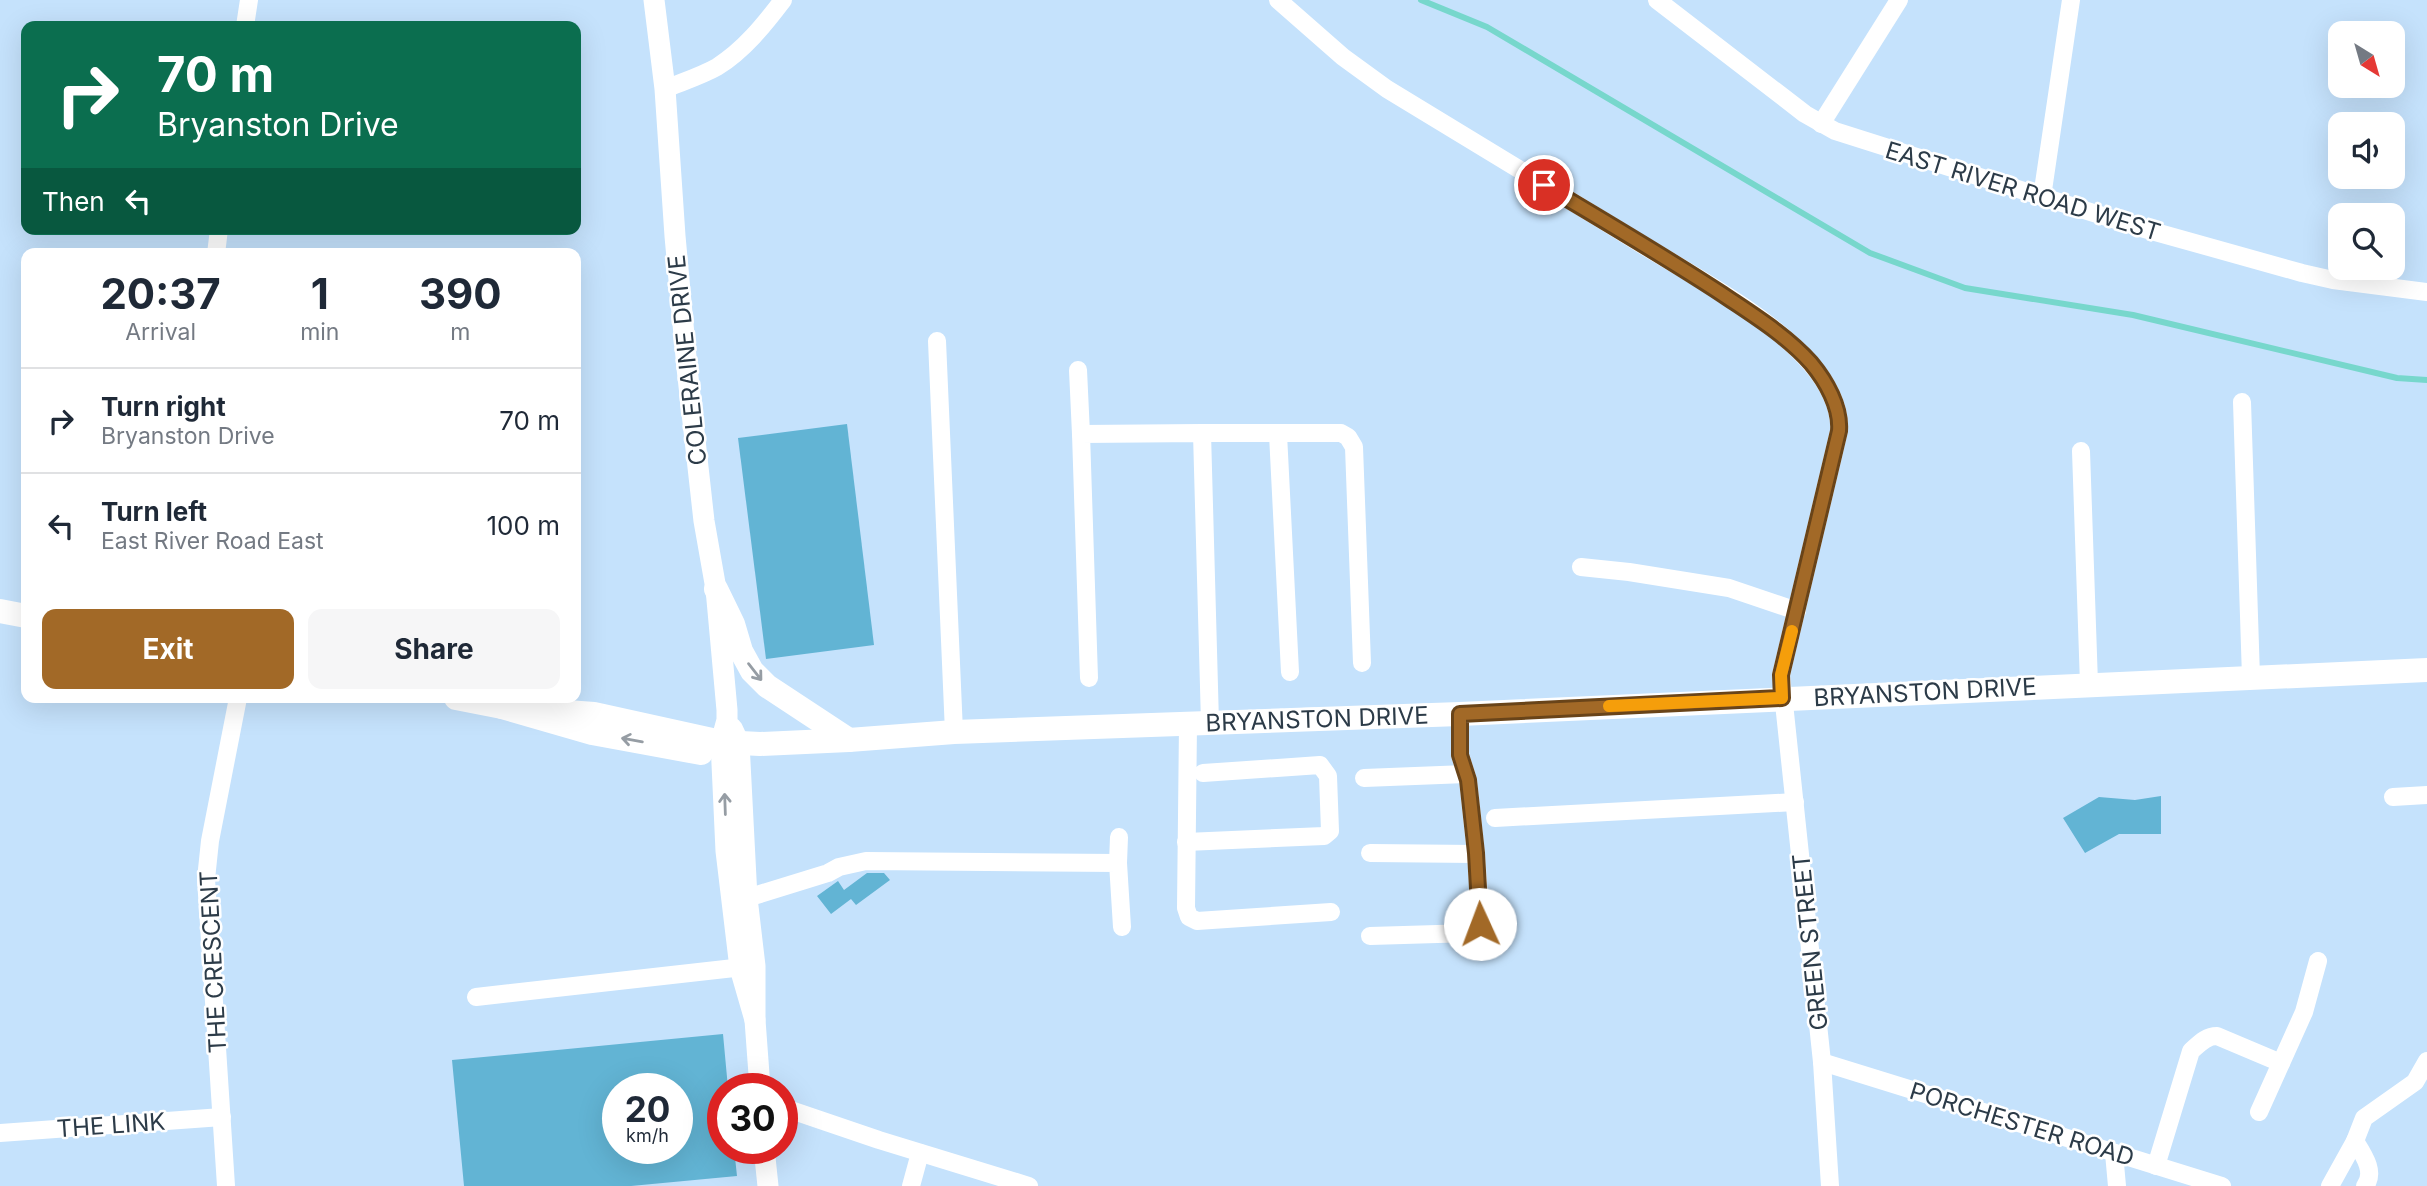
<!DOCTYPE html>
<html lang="en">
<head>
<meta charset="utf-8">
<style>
  body { margin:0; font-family:Inter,sans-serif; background:#f6f6f7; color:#1f2937; height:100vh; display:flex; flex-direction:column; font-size:26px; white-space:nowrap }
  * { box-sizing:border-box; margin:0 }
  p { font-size:23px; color:#747a83 }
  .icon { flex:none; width:38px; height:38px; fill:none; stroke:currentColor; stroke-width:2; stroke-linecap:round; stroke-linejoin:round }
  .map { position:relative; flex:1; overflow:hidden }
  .panel { position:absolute; left:21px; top:248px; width:560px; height:455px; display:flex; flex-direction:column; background:#fff; border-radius:14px; box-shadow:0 7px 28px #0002 }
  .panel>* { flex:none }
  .hud { position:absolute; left:21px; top:21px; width:560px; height:214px; border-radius:14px; box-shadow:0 7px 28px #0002; background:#0b6e4f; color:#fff; overflow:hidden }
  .needle { width:46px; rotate:143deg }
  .tools { position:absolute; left:2328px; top:21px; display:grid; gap:14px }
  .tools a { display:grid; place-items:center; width:77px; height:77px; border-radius:14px; background:#fff; box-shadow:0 7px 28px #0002; font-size:35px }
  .speed { position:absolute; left:602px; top:1073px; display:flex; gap:14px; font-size:35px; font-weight:700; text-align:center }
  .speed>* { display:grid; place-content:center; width:91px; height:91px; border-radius:50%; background:#fff; box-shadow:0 7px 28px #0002; line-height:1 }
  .speed small { font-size:18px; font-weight:400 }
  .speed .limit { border:10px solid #d22; background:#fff; color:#111 }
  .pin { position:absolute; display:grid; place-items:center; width:60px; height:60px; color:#fff; margin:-30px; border:4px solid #fff; border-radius:50%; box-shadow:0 2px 7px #0007 }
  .me { position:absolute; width:77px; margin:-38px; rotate:358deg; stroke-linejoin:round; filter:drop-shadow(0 0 5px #0008) }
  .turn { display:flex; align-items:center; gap:24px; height:147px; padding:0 21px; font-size:32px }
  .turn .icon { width:91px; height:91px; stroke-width:2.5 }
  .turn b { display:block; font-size:49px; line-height:60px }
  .then { display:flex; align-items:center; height:66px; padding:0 21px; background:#0003; gap:14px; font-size:26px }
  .eta { display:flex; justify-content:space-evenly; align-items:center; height:119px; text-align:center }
  .eta b { font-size:42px; font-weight:700; line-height:49px }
  .action { display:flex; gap:14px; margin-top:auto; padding:14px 21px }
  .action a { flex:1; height:80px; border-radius:14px; background:#a26927; color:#fff; font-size:28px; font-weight:700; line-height:80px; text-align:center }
  .action a+a { background:#f6f6f7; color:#1f2937 }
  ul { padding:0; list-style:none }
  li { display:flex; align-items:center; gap:21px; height:105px; padding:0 21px; border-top:2px solid #e0e1e3 }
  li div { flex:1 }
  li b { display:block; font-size:26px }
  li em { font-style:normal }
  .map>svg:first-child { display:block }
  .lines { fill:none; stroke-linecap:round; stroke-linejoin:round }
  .stream { stroke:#77d7cc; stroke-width:6 }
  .building { fill:#62b4d4; fill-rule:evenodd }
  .minor { stroke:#fff; stroke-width:18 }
  .tertiary { stroke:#fff; stroke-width:21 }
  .secondary { stroke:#fff; stroke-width:24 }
  .oneway { stroke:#969da4 }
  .route-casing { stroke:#694419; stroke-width:18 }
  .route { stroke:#a26927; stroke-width:12 }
  .slow { stroke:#f59e0b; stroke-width:12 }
  .labels { text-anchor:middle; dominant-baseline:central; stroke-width:5; stroke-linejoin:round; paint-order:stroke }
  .street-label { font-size:24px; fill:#2c3b48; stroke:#fff }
</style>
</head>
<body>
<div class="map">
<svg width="2427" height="1186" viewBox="0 0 2427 1186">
  <rect width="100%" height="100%" fill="#c5e2fc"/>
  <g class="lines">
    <polyline class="stream" points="1421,0 1487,27 1870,253 1965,288 2133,315 2397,378 2427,380"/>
  </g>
  <g class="building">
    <polygon points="847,424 874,645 766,659 738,438"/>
    <polygon points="2161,796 2161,834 2119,834 2085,853 2063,818 2099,797 2135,800"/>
    <polygon points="867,873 884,873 890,880 856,905 851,899 831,914 817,896 838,881 844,890"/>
    <path d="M 723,1034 L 728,1088 L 723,1088 L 723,1148 L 734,1148 L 737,1176 L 631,1186 L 464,1186 L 452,1060 ZM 618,1088 L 677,1088 L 677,1148 L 618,1148 Z"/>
  </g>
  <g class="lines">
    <g class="minor">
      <path d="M 1278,0 L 1343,57 L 1387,89 C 1473,141 1560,194 1646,247 C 1698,278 1772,318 1811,364 C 1826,381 1841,407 1839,431 L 1781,675 L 1822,1062 L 1830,1186"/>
      <polyline points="1657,0 1805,114 1835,131 2141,228 2302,273 2333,280 2427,292"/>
      <polyline points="245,26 249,0"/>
      <path d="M 665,89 C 682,82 701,76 717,67 C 744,50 764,25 783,0"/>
      <polyline points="1821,124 1899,0"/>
      <polyline points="2042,197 2071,0"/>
      <polyline points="216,254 219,229"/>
      <polyline points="937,341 954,732"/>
      <polyline points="1078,370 1081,434"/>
      <polyline points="2242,402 2251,677"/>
      <polyline points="1202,433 1341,433 1348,437 1354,447 1362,663"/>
      <polyline points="1278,434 1290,672"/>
      <polyline points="2081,451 2089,684"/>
      <polyline points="1581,567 1629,572 1729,588 1797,611"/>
      <polyline points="1089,678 1081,434 1202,433 1210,723"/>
      <polyline points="1188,724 1186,908 1189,917 1197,921 1331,912"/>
      <polyline points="1364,778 1466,774"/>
      <polyline points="2393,797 2427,795"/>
      <polyline points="1495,818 1795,802"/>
      <polyline points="1186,842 1324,836 1330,831 1328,776 1320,765 1203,773"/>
      <polyline points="1370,853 1476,854"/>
      <polyline points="1118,863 1119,837"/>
      <polyline points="747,898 828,873 839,867 866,861 1118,863 1122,927"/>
      <polyline points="1370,936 1471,933 1478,930 1481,924 1476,854 1468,780 1460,755 1460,714"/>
      <polyline points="476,997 752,966"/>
      <polyline points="1822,1062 2222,1186"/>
      <polyline points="782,1107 879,1140 1029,1186"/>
      <polyline points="2259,1112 2304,1012 2318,961"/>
      <polyline points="0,1133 222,1117"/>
      <path d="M 2355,1141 C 2363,1154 2376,1172 2365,1186"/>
      <polyline points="2114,1153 2117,1186"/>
      <path d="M 2156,1166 L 2191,1051 C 2199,1044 2206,1036 2217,1036 L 2281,1063"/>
      <polyline points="226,1186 206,879 210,841 238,698"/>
      <polyline points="911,1186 920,1153"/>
      <polyline points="2330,1186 2355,1141 2364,1118 2415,1082 2427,1061"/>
    </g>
    <g class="tertiary">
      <polyline points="654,0 665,89 675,236 687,368 704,521 716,589 727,710 727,720 721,742 726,851 740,968 755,1020"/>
      <polyline points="732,728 739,743 747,898 755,966 755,1020 760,1088"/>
      <polyline points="764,1148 768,1186"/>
    </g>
    <g class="secondary">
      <polyline points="716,589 733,624 741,651 752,671 767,686 849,740"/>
      <polyline points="0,611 26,616"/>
      <polyline points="456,698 502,707 592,733 701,753"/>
      <polyline points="502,707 594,714 721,742 760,744 849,740 954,732 1460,714 2427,670"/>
    </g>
  </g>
  <defs><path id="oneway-shaft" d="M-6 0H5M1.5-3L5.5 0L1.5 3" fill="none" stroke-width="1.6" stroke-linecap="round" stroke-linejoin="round" transform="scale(1.75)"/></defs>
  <g class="oneway">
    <use href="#oneway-shaft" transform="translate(755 672) rotate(52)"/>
    <use href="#oneway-shaft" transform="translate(632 740) rotate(-170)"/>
    <use href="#oneway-shaft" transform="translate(725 804) rotate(-92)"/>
  </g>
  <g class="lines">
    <defs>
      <path id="route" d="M 1480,924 L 1476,853 L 1468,780 L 1460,755 L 1460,714 L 1782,698 L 1781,675 L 1839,431 C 1841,407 1826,381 1811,363 C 1786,335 1753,315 1722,294 C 1664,256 1604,221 1544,185"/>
    </defs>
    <use href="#route" class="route-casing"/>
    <use href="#route" class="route"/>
    <polyline class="slow" points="1609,706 1782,698 1781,675 1792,631"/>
  </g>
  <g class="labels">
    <g class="street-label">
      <text transform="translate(2023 191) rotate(17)">EAST RIVER ROAD WEST</text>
      <text transform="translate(687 360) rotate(-96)">COLERAINE DRIVE</text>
      <text transform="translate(1925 692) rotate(-3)">BRYANSTON DRIVE</text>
      <text transform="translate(1317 719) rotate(-2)">BRYANSTON DRIVE</text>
      <text transform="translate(1810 942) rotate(-96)">GREEN STREET</text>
      <text transform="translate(213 962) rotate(-93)">THE CRESCENT</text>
      <text transform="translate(2022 1124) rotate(17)">PORCHESTER ROAD</text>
      <text transform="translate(111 1125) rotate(-4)">THE LINK</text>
    </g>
  </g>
</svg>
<div class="tools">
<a><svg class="needle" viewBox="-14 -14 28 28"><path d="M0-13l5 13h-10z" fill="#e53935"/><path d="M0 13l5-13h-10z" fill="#747a83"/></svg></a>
<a><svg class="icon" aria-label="sound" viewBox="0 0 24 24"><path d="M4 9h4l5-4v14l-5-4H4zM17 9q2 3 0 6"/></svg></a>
<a><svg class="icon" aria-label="search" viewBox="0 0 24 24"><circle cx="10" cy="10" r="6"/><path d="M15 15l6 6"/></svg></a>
</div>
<div class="speed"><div>20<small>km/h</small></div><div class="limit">30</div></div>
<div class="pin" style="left:1544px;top:185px;background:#d93025"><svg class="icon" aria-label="arrive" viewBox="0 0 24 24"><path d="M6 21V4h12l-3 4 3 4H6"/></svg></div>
<svg class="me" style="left:1480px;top:924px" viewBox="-20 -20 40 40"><circle r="19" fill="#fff"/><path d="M0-13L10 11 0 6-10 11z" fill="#a26927"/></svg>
<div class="hud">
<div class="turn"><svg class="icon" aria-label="right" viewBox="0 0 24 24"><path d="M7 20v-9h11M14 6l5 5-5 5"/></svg><div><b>70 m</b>Bryanston Drive</div></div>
<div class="then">Then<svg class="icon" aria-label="left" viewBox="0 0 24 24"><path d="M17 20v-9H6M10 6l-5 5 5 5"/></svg></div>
</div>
<section class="panel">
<div class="eta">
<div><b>20:37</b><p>Arrival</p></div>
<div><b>1</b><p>min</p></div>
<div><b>390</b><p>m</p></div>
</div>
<ul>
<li><svg class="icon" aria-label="right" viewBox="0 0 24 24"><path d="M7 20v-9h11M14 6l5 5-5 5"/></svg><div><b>Turn right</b><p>Bryanston Drive</p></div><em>70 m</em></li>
<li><svg class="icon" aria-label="left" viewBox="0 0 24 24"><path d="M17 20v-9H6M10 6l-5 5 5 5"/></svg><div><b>Turn left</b><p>East River Road East</p></div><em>100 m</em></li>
</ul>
<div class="action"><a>Exit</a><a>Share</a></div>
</section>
</div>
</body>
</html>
